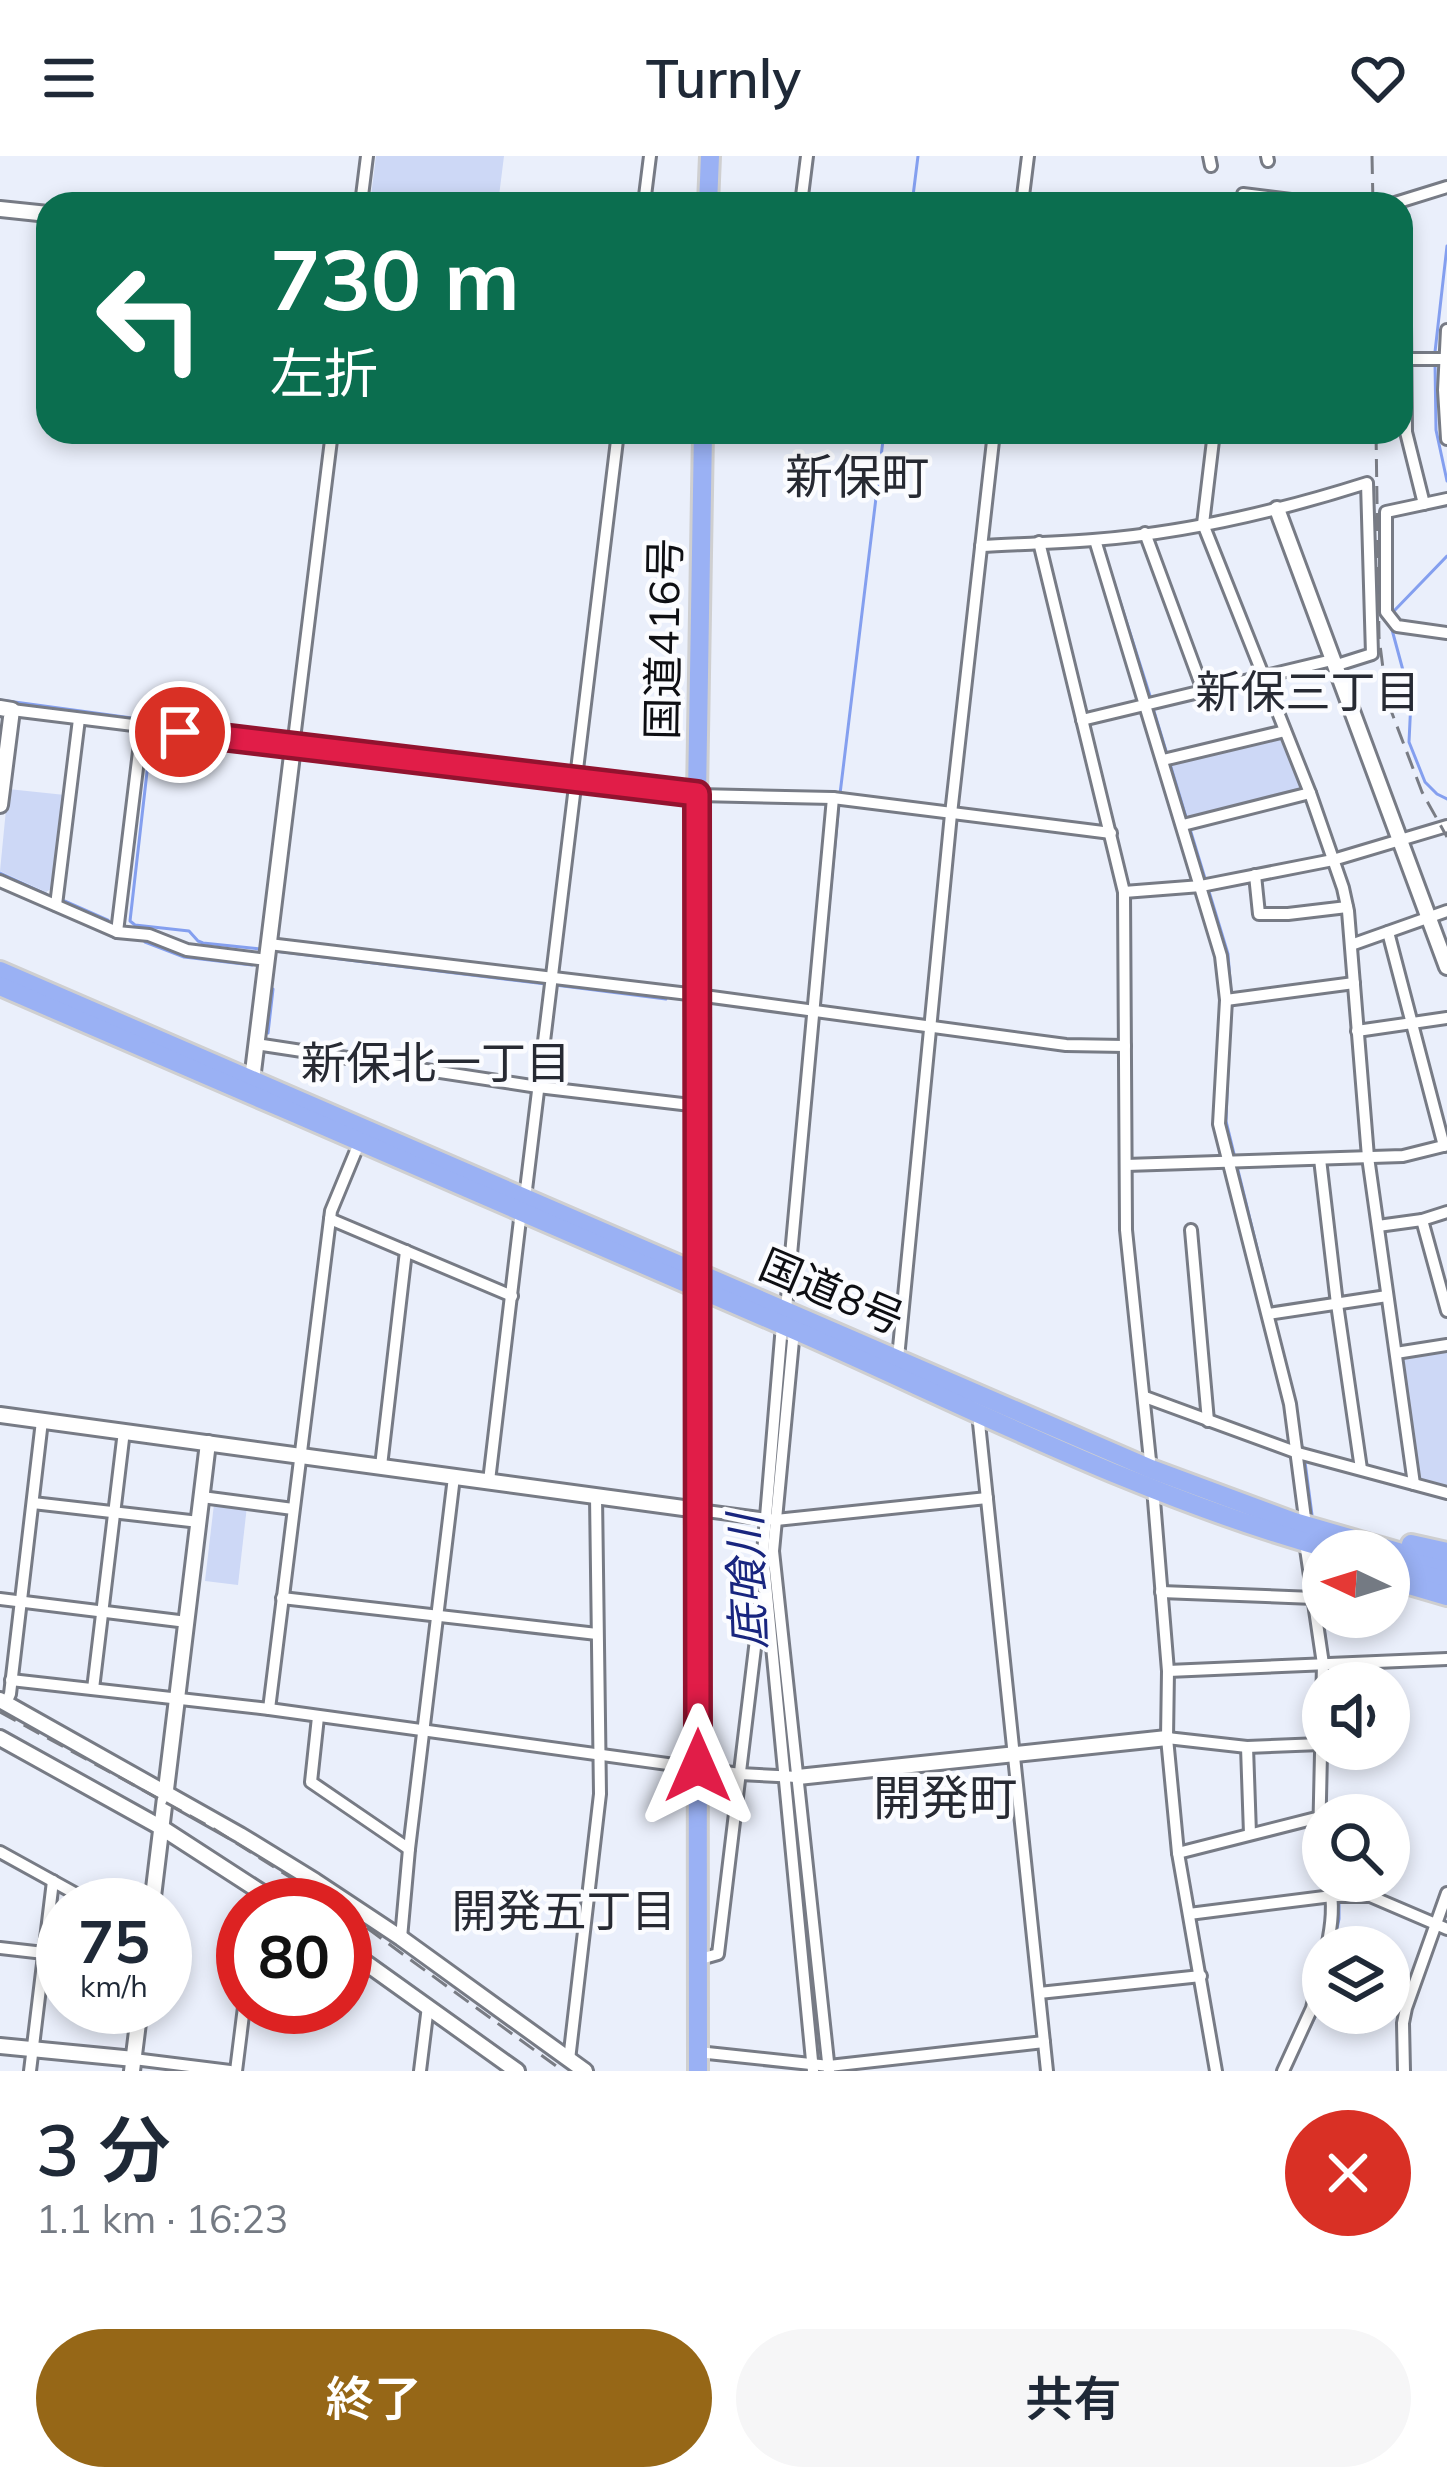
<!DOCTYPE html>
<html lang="ja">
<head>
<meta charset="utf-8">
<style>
  body { margin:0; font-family:Mulish,"Noto Sans JP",sans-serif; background:#f6f6f7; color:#1f2937; height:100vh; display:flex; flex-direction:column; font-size:45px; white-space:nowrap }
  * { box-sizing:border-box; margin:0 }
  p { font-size:39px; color:#747a83 }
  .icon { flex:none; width:66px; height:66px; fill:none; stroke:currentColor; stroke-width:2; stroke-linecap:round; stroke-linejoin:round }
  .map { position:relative; height:1915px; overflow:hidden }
  .drawer { display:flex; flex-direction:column; background:#fff; flex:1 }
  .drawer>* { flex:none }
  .top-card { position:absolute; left:36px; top:36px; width:1377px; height:252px; border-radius:36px; box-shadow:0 6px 18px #0003; background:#0b6e4f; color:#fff; overflow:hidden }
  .needle { width:78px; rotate:274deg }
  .tools { position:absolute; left:1302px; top:1374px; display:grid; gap:24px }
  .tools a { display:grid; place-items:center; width:108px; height:108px; border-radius:50%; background:#fff; box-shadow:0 6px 18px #0003; font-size:60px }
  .speed { position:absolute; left:36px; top:1722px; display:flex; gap:24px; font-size:60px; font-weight:700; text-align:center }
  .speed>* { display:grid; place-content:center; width:156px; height:156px; border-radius:50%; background:#fff; box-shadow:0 6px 18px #0003; line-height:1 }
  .speed small { font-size:30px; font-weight:400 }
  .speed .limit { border:18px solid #d22; background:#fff; color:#111 }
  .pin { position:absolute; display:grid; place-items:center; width:102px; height:102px; color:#fff; margin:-51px; border:6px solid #fff; border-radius:50%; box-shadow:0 3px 12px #0007 }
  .me { position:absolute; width:132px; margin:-66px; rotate:0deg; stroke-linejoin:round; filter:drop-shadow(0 0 9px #0008) }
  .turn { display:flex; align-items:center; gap:42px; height:252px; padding:0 36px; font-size:54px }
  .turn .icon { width:156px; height:156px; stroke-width:2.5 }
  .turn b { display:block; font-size:84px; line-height:102px }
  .round { display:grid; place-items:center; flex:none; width:126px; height:126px; border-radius:63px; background:#f6f6f7 }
  .summary { display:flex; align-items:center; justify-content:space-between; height:204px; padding:0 36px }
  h1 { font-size:72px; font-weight:600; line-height:90px }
  .primary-button { display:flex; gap:24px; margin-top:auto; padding:24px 36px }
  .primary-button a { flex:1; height:138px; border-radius:72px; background:#966717; color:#fff; font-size:48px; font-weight:600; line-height:138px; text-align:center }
  .primary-button a+a { background:#f6f6f7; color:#1f2937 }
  header { display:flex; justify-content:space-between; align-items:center; height:156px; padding:0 36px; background:#fff; font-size:54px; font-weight:600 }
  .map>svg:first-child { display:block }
  .green { fill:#cdd8f6 }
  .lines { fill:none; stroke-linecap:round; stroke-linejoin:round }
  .stream { stroke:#849fef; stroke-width:3 }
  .street-casing { stroke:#777b85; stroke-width:16 }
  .secondary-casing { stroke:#777b85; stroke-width:20 }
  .highway-casing { stroke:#cfcfd0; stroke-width:24 }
  .street { stroke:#fff; stroke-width:10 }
  .secondary { stroke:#fff; stroke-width:14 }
  .highway { stroke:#9ab1f4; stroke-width:18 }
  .rail { stroke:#797c84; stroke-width:3; stroke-dasharray:18 9; stroke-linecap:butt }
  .route-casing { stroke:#92132f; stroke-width:30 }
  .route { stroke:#e11d48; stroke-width:21 }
  .labels { text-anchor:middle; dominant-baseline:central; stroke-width:9; stroke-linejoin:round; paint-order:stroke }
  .street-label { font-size:42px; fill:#0e0f13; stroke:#fbfcff }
  .neighbourhood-label { font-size:45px; fill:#272a33; stroke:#fbfcff }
  .water-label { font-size:45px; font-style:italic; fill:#18257f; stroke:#fbfcff }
  .quarter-label { font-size:48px; fill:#272a33; stroke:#fbfcff }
</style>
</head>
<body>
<header><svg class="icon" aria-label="menu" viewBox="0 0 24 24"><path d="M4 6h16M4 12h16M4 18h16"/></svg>Turnly<svg class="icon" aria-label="heart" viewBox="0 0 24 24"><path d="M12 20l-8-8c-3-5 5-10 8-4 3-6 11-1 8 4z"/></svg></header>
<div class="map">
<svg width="1447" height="1915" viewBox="0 0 1447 1915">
  <rect width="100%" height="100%" fill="#eaeffb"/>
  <g class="green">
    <polygon points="376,0 504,0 498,48 370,48"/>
    <polygon points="1285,575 1309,634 1190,667 1170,606"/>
    <polygon points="8,633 65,639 54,731 46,736 0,715"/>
    <polygon points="1447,1189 1447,1337 1414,1328 1396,1197"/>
    <polygon points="217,1347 247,1350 238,1429 205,1425 214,1348"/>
  </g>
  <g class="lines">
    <g class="stream">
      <polyline points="912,48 918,0"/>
      <polyline points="1435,196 1447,90"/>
      <polyline points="1435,206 1436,274 1447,325"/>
      <polyline points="1105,398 1151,543"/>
      <polyline points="1392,461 1393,456 1447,400"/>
      <polyline points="1391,470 1411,544 1409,586 1425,626 1437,638 1447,643"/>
      <polyline points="0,544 154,565"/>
      <polyline points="1153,552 1187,664"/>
      <polyline points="151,581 130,765 135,769 189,775 198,785 203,787 260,793"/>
      <polyline points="840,638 884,276"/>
      <polyline points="1190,673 1228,798 1231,837"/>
      <polyline points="0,717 46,738"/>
      <polyline points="65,745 108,764"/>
      <polyline points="145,786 184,801 252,809"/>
      <polyline points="275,795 546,828"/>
      <polyline points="555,829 666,843"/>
      <polyline points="819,853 839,647"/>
      <polyline points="1230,859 1226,965 1291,1231"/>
      <polyline points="268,877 273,833"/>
      <polyline points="814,906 818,862"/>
      <polyline points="782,1235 787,1179"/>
      <polyline points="1297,1264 1303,1296"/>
      <polyline points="1305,1306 1312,1359"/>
      <polyline points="1315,1403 1328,1503"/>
      <polyline points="774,1459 786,1569"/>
      <polyline points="1329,1527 1329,1512"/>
      <polyline points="793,1632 818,1903"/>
      <polyline points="1325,1659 1327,1593"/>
      <polyline points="1333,1791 1339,1763 1339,1745"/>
      <polyline points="1302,1886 1316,1859 1323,1832"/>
    </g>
    <defs>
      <g id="street">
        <polyline points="1209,0 1211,10"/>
        <polyline points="1267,0 1268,5"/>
        <polyline points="1243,38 1323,48"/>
        <polyline points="361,48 367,0"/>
        <polyline points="644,48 650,0"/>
        <polyline points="801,48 807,0"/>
        <polyline points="1022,48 1028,0"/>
        <polyline points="1392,48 1447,31"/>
        <polyline points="1405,169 1406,276 1424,348"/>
        <polyline points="1447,174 1444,234 1447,283"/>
        <polyline points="1405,203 1445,203"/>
        <polyline points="1214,276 1203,368 1310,637 1343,732 1348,755 1368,1001 1414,1328"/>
        <polyline points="1447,343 1386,356 1386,456 1397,470 1447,477"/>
        <polyline points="1145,377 1203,534"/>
        <polyline points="1095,384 1221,800 1226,844 1219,968 1290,1248 1306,1370"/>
        <polyline points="1039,386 1124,736 1126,1074 1151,1314"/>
        <path d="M 981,390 C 1018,388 1056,387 1093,384 C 1185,377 1279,355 1367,327 L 1372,498 L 1334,510"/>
        <polyline points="12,554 697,639 833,642 1111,677"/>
        <polyline points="1082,564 1332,504"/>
        <polyline points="293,591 332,276"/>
        <polyline points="1163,604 1285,575"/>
        <polyline points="1183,669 1310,637"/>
        <polyline points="1255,719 1259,758 1288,758 1347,751"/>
        <polyline points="0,725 117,776 149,779 187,794 267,804"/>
        <polyline points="1124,736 1201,730 1333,704 1447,670"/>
        <polyline points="56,749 79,563"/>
        <polyline points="117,776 142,571"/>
        <polyline points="1388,776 1444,990"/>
        <polyline points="269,788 697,839 1066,889 1125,890"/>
        <polyline points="1351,789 1447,755"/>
        <polyline points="1226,844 1354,827"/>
        <polyline points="1357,875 1447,862"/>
        <polyline points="256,888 538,931 699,950"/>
        <polyline points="1320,1003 1337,1148 1361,1313"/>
        <polyline points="1126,1009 1403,1000 1447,989"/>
        <polyline points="525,1042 618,276"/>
        <polyline points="330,1063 512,1140"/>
        <polyline points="1422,1064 1447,1155"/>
        <polyline points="1378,1070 1422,1064 1447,1056"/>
        <polyline points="1191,1074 1208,1265"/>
        <polyline points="786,1153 833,642"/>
        <polyline points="1268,1158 1387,1140"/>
        <polyline points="782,1169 763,1397 813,1915"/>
        <polyline points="794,1174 773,1395 829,1915"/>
        <polyline points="1396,1197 1447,1189"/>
        <polyline points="898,1202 951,658 994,276"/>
        <polyline points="1145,1241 1298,1297 1447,1337"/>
        <polyline points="979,1267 1047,1915"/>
        <polyline points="381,1310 406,1095"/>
        <polyline points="489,1325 521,1055"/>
        <polyline points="1153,1332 1168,1515 1167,1582 1178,1697 1216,1915"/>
        <polyline points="202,1341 293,1353"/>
        <polyline points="33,1347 199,1366"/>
        <polyline points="698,1354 776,1364 987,1342"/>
        <polyline points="1305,1386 1323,1508 1319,1687 1323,1703"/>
        <polyline points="1161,1436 1314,1442"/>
        <polyline points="282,1442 597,1478"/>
        <polyline points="0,1443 187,1466"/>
        <polyline points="1168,1515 1447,1503"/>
        <polyline points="11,1524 269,1553 740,1618 798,1621"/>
        <polyline points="93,1533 124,1275"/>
        <polyline points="6,1547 10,1538 42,1265"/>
        <polyline points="269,1553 331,1055 360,985"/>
        <polyline points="318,1561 311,1626 409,1693"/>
        <polyline points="1167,1582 1247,1591 1321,1588"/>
        <polyline points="1247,1591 1250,1678"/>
        <polyline points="0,1696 96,1749"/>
        <polyline points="1178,1697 1320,1661"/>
        <polyline points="1189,1758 1332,1740 1370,1740 1447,1773"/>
        <polyline points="401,1782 409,1693 454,1321"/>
        <path d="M 1327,1791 C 1332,1768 1334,1748 1329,1725"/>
        <polyline points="0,1792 44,1797"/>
        <polyline points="697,1804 718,1798 761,1442"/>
        <polyline points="1039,1837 1201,1820"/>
        <polyline points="698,1896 829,1910 1044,1886"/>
        <polyline points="134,1903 230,1915"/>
        <polyline points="569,1904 600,1638 596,1340"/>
        <polyline points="30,1915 53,1725"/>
        <polyline points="236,1915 244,1851"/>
        <polyline points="420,1915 428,1850"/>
        <polyline points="1283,1915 1312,1852 1323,1807"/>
        <polyline points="1404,1915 1403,1867 1406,1852 1447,1737"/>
      </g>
      <g id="secondary">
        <polyline points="0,53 48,58"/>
        <polyline points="1277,353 1447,811"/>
        <polyline points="0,552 12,554 0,649"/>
        <polyline points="252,924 293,591"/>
        <polyline points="0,1259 698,1354"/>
        <polyline points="0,1544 240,1679 315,1725 401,1782 585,1915"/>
        <polyline points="0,1582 162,1672 281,1749"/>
        <polyline points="798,1621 1167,1582"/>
        <polyline points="152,1749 208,1287"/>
        <polyline points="345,1792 517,1915"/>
        <polyline points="0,1890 134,1903"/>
        <polyline points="132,1915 140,1851"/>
      </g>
      <g id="highway">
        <polyline points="708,48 710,0"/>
        <polyline points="0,815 1151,1313 1294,1366 1447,1410"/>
        <path d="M 0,830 C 266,946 534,1059 799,1176 C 975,1254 1151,1345 1337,1395"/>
        <polyline points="1411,1388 1447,1396"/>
        <polyline points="1389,1409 1447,1425"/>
        <polyline points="1389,1423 1447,1440"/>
        <polyline points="698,1915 697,639 703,276"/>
      </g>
    </defs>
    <use href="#street" class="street-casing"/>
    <use href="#secondary" class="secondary-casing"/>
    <use href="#highway" class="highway-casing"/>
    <use href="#street" class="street"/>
    <use href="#secondary" class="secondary"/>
    <use href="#highway" class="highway"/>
    <g class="rail">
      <polyline points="1372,0 1373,48"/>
      <polyline points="1376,276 1379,481 1387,544 1422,636 1447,681"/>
      <polyline points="0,1556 214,1673 334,1749"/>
      <polyline points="345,1756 563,1915"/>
    </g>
  </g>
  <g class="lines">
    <defs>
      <polyline id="route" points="180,576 697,638 698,1610"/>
    </defs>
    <use href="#route" class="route-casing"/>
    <use href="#route" class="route"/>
  </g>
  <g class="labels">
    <g class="street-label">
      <text transform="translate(663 483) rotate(-89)">国道416号</text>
      <text transform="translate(832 1135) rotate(23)">国道8号</text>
    </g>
    <g class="neighbourhood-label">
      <text x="1308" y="535">新保三丁目</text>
      <text x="436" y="906">新保北一丁目</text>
      <text x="564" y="1754">開発五丁目</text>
    </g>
    <g class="water-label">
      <text transform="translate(746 1426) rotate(-92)">底喰川</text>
    </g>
    <g class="quarter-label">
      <text x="857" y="320">新保町</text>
      <text x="945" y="1641">開発町</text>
    </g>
  </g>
</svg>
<div class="tools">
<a><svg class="needle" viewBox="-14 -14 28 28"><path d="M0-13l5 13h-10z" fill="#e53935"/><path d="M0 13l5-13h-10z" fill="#747a83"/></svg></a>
<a><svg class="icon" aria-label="sound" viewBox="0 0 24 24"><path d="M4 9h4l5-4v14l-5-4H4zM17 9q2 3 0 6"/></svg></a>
<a><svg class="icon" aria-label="search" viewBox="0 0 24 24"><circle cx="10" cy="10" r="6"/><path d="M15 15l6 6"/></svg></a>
<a><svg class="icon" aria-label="layers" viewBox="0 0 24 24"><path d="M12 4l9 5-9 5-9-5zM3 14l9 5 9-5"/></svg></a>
</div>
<div class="speed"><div>75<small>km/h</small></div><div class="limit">80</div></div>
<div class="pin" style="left:180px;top:576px;background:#d93025"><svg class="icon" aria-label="arrive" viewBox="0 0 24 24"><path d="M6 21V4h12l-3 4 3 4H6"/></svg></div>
<svg class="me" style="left:698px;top:1610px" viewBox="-20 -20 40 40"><path d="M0-17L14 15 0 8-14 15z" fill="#e11d48" stroke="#fff" stroke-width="4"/></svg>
<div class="top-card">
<div class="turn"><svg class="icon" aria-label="left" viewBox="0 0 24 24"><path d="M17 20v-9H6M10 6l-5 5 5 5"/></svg><div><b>730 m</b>左折</div></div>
</div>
</div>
<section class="drawer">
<div class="summary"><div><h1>3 分</h1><p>1.1 km · 16:23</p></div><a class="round" style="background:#d93025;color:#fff"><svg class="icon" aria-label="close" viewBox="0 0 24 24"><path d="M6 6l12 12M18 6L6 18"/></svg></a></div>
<div class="primary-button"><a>終了</a><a>共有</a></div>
</section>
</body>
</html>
